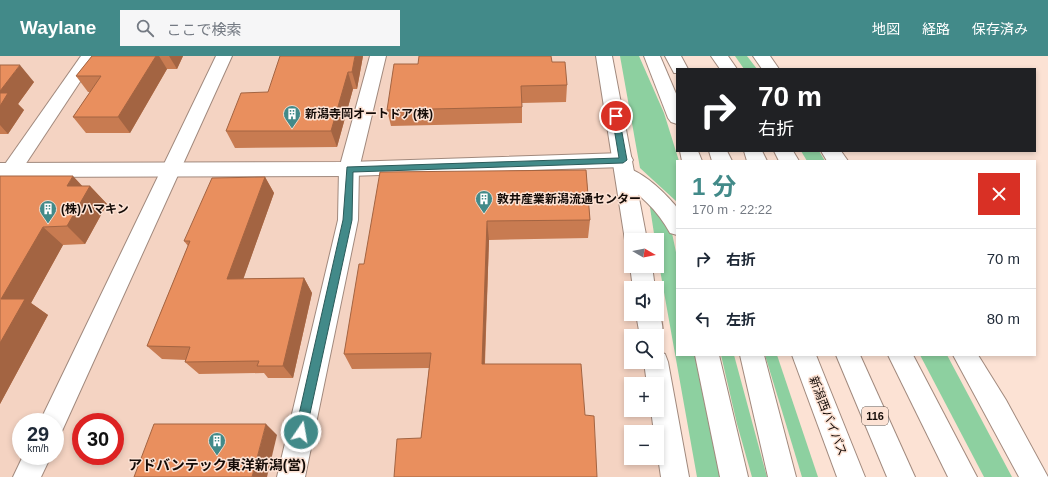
<!DOCTYPE html>
<html lang="ja">
<head>
<meta charset="utf-8">
<style>
  body { margin:0; font-family:Helvetica,"Noto Sans JP",sans-serif; background:#f6f6f7; color:#1f2937; height:100vh; display:flex; flex-direction:column; font-size:15px; white-space:nowrap }
  * { box-sizing:border-box; margin:0 }
  p { font-size:13px; color:#747a83 }
  .icon { flex:none; width:22px; height:22px; fill:none; stroke:currentColor; stroke-width:2; stroke-linecap:round; stroke-linejoin:round }
  .map { position:relative; flex:1; overflow:hidden }
  .side { position:absolute; left:676px; top:104px; width:360px; height:196px; display:flex; flex-direction:column; background:#fff; border-radius:0px; box-shadow:0 2px 6px #0003 }
  .side>* { flex:none }
  .guide { position:absolute; left:676px; top:12px; width:360px; height:84px; border-radius:0px; box-shadow:0 2px 6px #0003; background:#202124; color:#fff; overflow:hidden }
  .needle { width:26px; rotate:99deg }
  .fabs { position:absolute; left:624px; top:177px; display:grid; gap:8px }
  .fabs a { display:grid; place-items:center; width:40px; height:40px; border-radius:0px; background:#fff; box-shadow:0 2px 6px #0003; font-size:20px }
  .speed { position:absolute; left:12px; top:357px; display:flex; gap:8px; font-size:20px; font-weight:700; text-align:center }
  .speed>* { display:grid; place-content:center; width:52px; height:52px; border-radius:50%; background:#fff; box-shadow:0 2px 6px #0003; line-height:1 }
  .speed small { font-size:10px; font-weight:400 }
  .speed .limit { border:6px solid #d22; background:#fff; color:#111 }
  .pin { position:absolute; display:grid; place-items:center; width:34px; height:34px; color:#fff; margin:-17px; border:2px solid #fff; border-radius:50%; box-shadow:0 1px 4px #0007 }
  .me { position:absolute; width:44px; margin:-22px; rotate:12deg; stroke-linejoin:round; filter:drop-shadow(0 0 3px #0008) }
  .turn { display:flex; align-items:center; gap:14px; height:84px; padding:0 16px; font-size:18px }
  .turn .icon { width:52px; height:52px; stroke-width:2.5 }
  .turn b { display:block; font-size:28px; line-height:34px }
  .round { display:grid; place-items:center; flex:none; width:42px; height:42px; border-radius:0px; background:#f6f6f7 }
  .headline { display:flex; align-items:center; justify-content:space-between; height:68px; padding:0 16px }
  h1 { font-size:24px; font-weight:700; line-height:30px; color:#428a89 }
  ul { padding:0; list-style:none }
  li { display:flex; align-items:center; gap:12px; height:60px; padding:0 16px; border-top:1px solid #e0e1e3 }
  li div { flex:1 }
  li b { display:block; font-size:15px }
  li em { font-style:normal }
  header { display:flex; align-items:center; gap:24px; box-sizing:border-box; height:56px; padding:0 20px; background:#428a89; color:#fff }
  header strong { font-size:19px }
  nav { display:flex; gap:22px; margin-inline-start:auto; font-size:14px }
  .search { width:280px; height:36px; background:#f6f6f7; display:flex; align-items:center; gap:10px; box-sizing:border-box; padding:0 14px; border-radius:0px; color:#747a83; font-size:15px }
  .map>svg:first-child { display:block }
  .built { fill:#f4d3c2; fill-rule:evenodd }
  .green { fill:#8dd0a0 }
  .lines { fill:none; stroke-linecap:round; stroke-linejoin:round }
  .street-casing { stroke:#a1897d; stroke-width:2 }
  .secondary-casing { stroke:#a1897d; stroke-width:2 }
  .highway-casing { stroke:#a1897d; stroke-width:2 }
  .street { fill:#fff; fill-rule:evenodd }
  .secondary { fill:#fff; fill-rule:evenodd }
  .highway { fill:#fff; fill-rule:evenodd }
  .wall { fill:#c87b51 }
  .shaded-wall { fill:#a36442 }
  .building { fill:#e98f5e; stroke:#a36442 }
  .route { fill:#428a89; stroke:#2b5a59 }
  .labels { text-anchor:middle; dominant-baseline:central; stroke-width:3; stroke-linejoin:round; paint-order:stroke }
  .shield { fill:#fce2d4; stroke:#5a4c44; stroke-width:1 }
  .shield-label { font-size:11px; font-weight:bold; fill:#140b07 }
  .poi-label { font-size:12px; font-weight:bold; fill:#140b07; stroke:#fce2d4; text-anchor:start }
  .street-label { font-size:12px; fill:#140b07; stroke:#fce2d4 }
  .near-poi-label { font-size:14px; font-weight:bold; fill:#140b07; stroke:#fce2d4 }
</style>
</head>
<body>
<header>
<strong>Waylane</strong>
<div class="search"><svg class="icon" aria-label="search" viewBox="0 0 24 24"><circle cx="10" cy="10" r="6"/><path d="M15 15l6 6"/></svg>ここで検索</div>
<nav><a>地図</a><a>経路</a><a>保存済み</a></nav>
</header>
<div class="map">
<svg width="1048" height="421" viewBox="0 0 1048 421">
  <rect width="100%" height="100%" fill="#fce2d4"/>
  <path class="built" d="M 0,0 L 597,0 L 631,184 L 631,210 L 646,232 L 631,232 L 631,258 L 652,258 L 657,280 L 631,280 L 631,306 L 657,306 L 657,281 L 687,421 L 0,421 ZM 631,328 L 657,328 L 657,354 L 631,354 ZM 21,366 L 55,366 L 55,400 L 21,400 ZM 81,366 L 115,366 L 115,400 L 81,400 ZM 631,376 L 657,376 L 657,402 L 631,402 Z"/>
  <g class="green">
    <polygon points="620,0 639,0 664,57 679,105 677,105 677,146 640,112"/>
    <polygon points="735,0 747,0 757,13 744,13"/>
    <polygon points="801,95 819,95 825,105 807,105"/>
    <polygon points="649,145 672,177 677,201 677,299 700,299 727,421 697,421 657,197 657,184 655,184"/>
    <polygon points="721,299 734,299 767,421 752,421 737,368"/>
    <polygon points="765,299 777,299 818,421 802,421"/>
    <polygon points="920,299 947,299 1012,421 984,421"/>
  </g>
  <g class="lines">
    <defs>
      <g id="street">
        <polygon points="81,0 97,0 19,118 12,120 5,118 2,113 5,108"/>
        <polygon points="216,0 232,0 62,375 55,378 55,366 40,366 44,357"/>
        <polygon points="370,0 386,0 359,113 358,164 305,421 277,421 338,164 339,113"/>
        <polygon points="596,0 612,0 647,184 631,184 631,191 628,190 625,184"/>
        <polygon points="753,0 770,0 779,13 762,13"/>
        <polygon points="821,95 841,95 848,105 827,105"/>
        <polygon points="631,208 631,210 652,210 655,232 633,232 630,210"/>
        <path d="M 657,252 C 662,263 665,277 660,288 L 657,289 L 657,280 L 640,280 L 636,258 L 657,258 Z"/>
        <polygon points="657,295 665,298 668,306 689,421 661,421 657,394 657,376 654,376 651,354 657,354 657,328 647,328 644,306 657,306"/>
        <polygon points="953,299 978,299 1006,344 1048,421 1019,421"/>
        <polygon points="23,400 51,400 41,421 13,421"/>
      </g>
      <polygon id="secondary" points="623,97 630,99 633,104 630,109 623,111 349,120 0,121 0,107 349,106"/>
      <g id="highway">
        <polygon points="644,0 660,0 677,40 677,68 671,66 668,62"/>
        <polygon points="665,0 681,0 688,13 677,13 677,17 674,17"/>
        <polygon points="711,0 728,0 737,13 720,13"/>
        <polygon points="680,95 698,95 702,105 682,105"/>
        <polygon points="709,95 727,95 732,105 712,105"/>
        <polygon points="744,95 762,95 767,105 747,105"/>
        <polygon points="774,95 793,95 799,105 779,105"/>
        <path d="M 625,111 C 644,117 662,134 675,149 L 677,152 L 677,179 L 670,177 C 657,153 640,139 618,123 L 615,118 L 618,113 Z"/>
        <polygon points="695,299 719,299 748,421 720,421"/>
        <polygon points="740,299 764,299 796,421 768,421"/>
        <polygon points="792,299 816,299 865,421 837,421"/>
        <polygon points="836,299 860,299 915,421 887,421"/>
        <polygon points="888,299 913,299 977,421 948,421"/>
      </g>
    </defs>
    <use href="#street" class="street-casing"/>
    <use href="#secondary" class="secondary-casing"/>
    <use href="#highway" class="highway-casing"/>
    <use href="#street" class="street"/>
    <use href="#secondary" class="secondary"/>
    <use href="#highway" class="highway"/>
  </g>
  <g class="wall">
    <polygon points="92,0 183,0 177,13 167,13 130,77 86,77 73,61 90,36 88,36 76,20"/>
    <polygon points="363,0 357,33 353,33 337,91 235,92 226,75 268,36"/>
    <polygon points="552,6 567,29 566,46 522,47 522,67 391,70 387,54 418,8"/>
    <polygon points="0,9 34,26 18,48 24,54 8,78 0,78"/>
    <polygon points="586,114 590,164 588,182 489,184 485,308 421,382 429,312 352,313 344,298 364,208"/>
    <polygon points="0,120 82,130 90,130 107,148 85,188 63,189 31,247 48,259 0,348"/>
    <polygon points="265,121 274,137 243,223 304,222 312,237 293,322 268,322 264,317 199,318 185,306 186,304 162,303 147,290 188,190 184,185"/>
  </g>
  <g class="shaded-wall">
    <polygon points="156,0 159,0 167,13 130,77 118,61"/>
    <polygon points="169,0 183,0 177,13"/>
    <polygon points="355,0 363,0 357,33 352,16"/>
    <polygon points="20,9 34,26 18,48 24,54 8,78 0,69 0,35"/>
    <polygon points="348,16 353,33 337,91 331,75"/>
    <polygon points="73,120 87,135 90,130 107,148 85,188 67,170 67,130"/>
    <polygon points="265,121 274,137 238,238 227,223"/>
    <polygon points="487,165 489,184 484,323 482,308"/>
    <polygon points="43,171 63,189 31,247 48,259 0,348 0,287 1,243"/>
    <polygon points="304,222 312,237 293,322 283,310"/>
    <polygon points="266,368 277,379 267,421 252,421"/>
  </g>
  <g class="building">
    <polygon points="92,0 156,0 118,61 73,61 101,20 76,20"/>
    <polygon points="280,0 355,0 352,16 348,16 331,75 226,75 241,37 268,36"/>
    <polygon points="419,0 551,0 552,6 565,6 567,29 521,30 522,51 387,54 394,8 418,8"/>
    <polygon points="0,9 20,9 0,35"/>
    <polygon points="0,37 8,37 0,50"/>
    <polygon points="586,114 590,164 487,165 482,308 581,308 585,359 594,360 597,421 394,421 397,383 421,382 431,297 344,298 359,208 364,208 380,116"/>
    <polygon points="0,120 73,120 67,130 90,130 67,170 43,171 1,243 25,243 0,287"/>
    <polygon points="265,121 227,223 304,222 283,310 257,310 259,305 185,306 190,291 147,290 190,185 184,185 212,122"/>
    <polygon points="154,368 266,368 252,421 134,421"/>
  </g>
  <polygon class="route" points="616,57 619,60 627,104 623,107 353,116 352,164 306,376 305,380 301,381 297,380 295,376 343,164 347,111 619,102 612,60"/>
  <defs>
    <symbol id="building-pin" viewBox="-11 -11 22 30"><path d="M0 17L-7.5 6A9.5 9.5 0 1 1 7.5 6Z" fill="#428a89" stroke="#fce2d4"/><path d="M-4-6H4V6H1V3H-1V6H-4ZM-2.5-4.3h1.7v1.8h-1.7ZM.8-4.3h1.7v1.8H.8ZM-2.5-1h1.7V.8h-1.7ZM.8-1h1.7V.8H.8Z" fill="#fff"/></symbol>
  </defs>
  <g fill-rule="evenodd">
    <use href="#building-pin" x="282" y="48" width="20" height="27"/>
    <use href="#building-pin" x="474" y="133" width="20" height="27"/>
    <use href="#building-pin" x="38" y="143" width="20" height="27"/>
    <use href="#building-pin" x="207" y="375" width="20" height="27"/>
  </g>
  <g class="labels">
    <rect class="shield" x="862" y="351" width="26" height="18" rx="3"/>
    <g class="shield-label">
      <text x="875" y="360">116</text>
    </g>
    <g class="poi-label">
      <text x="305" y="58">新潟寺岡オートドア(株)</text>
      <text x="497" y="143">敦井産業新潟流通センター</text>
      <text x="61" y="153">(株)ハマキン</text>
    </g>
    <g class="street-label">
      <text transform="translate(828 360) rotate(69)">新潟西バイパス</text>
    </g>
    <g class="near-poi-label">
      <text x="217" y="409">アドバンテック東洋新潟(営)</text>
    </g>
  </g>
</svg>
<div class="fabs">
<a><svg class="needle" viewBox="-14 -14 28 28"><path d="M0-13l5 13h-10z" fill="#e53935"/><path d="M0 13l5-13h-10z" fill="#747a83"/></svg></a>
<a><svg class="icon" aria-label="sound" viewBox="0 0 24 24"><path d="M4 9h4l5-4v14l-5-4H4zM17 9q2 3 0 6"/></svg></a>
<a><svg class="icon" aria-label="search" viewBox="0 0 24 24"><circle cx="10" cy="10" r="6"/><path d="M15 15l6 6"/></svg></a>
<a>+</a>
<a>−</a>
</div>
<div class="speed"><div>29<small>km/h</small></div><div class="limit">30</div></div>
<div class="pin" style="left:616px;top:60px;background:#d93025"><svg class="icon" aria-label="arrive" viewBox="0 0 24 24"><path d="M6 21V4h12l-3 4 3 4H6"/></svg></div>
<svg class="me" style="left:301px;top:376px" viewBox="-20 -20 40 40"><circle r="17" fill="#428a89" stroke="#fff" stroke-width="3"/><path d="M0-11L8 9 0 5-8 9z" fill="#fff"/></svg>
<div class="guide">
<div class="turn"><svg class="icon" aria-label="right" viewBox="0 0 24 24"><path d="M7 20v-9h11M14 6l5 5-5 5"/></svg><div><b>70 m</b>右折</div></div>
</div>
<section class="side">
<div class="headline"><div><h1>1 分</h1><p>170 m · 22:22</p></div><a class="round" style="background:#d93025;color:#fff"><svg class="icon" aria-label="close" viewBox="0 0 24 24"><path d="M6 6l12 12M18 6L6 18"/></svg></a></div>
<ul>
<li><svg class="icon" aria-label="right" viewBox="0 0 24 24"><path d="M7 20v-9h11M14 6l5 5-5 5"/></svg><div><b>右折</b></div><em>70 m</em></li>
<li><svg class="icon" aria-label="left" viewBox="0 0 24 24"><path d="M17 20v-9H6M10 6l-5 5 5 5"/></svg><div><b>左折</b></div><em>80 m</em></li>
</ul>
</section>
</div>
</body>
</html>
